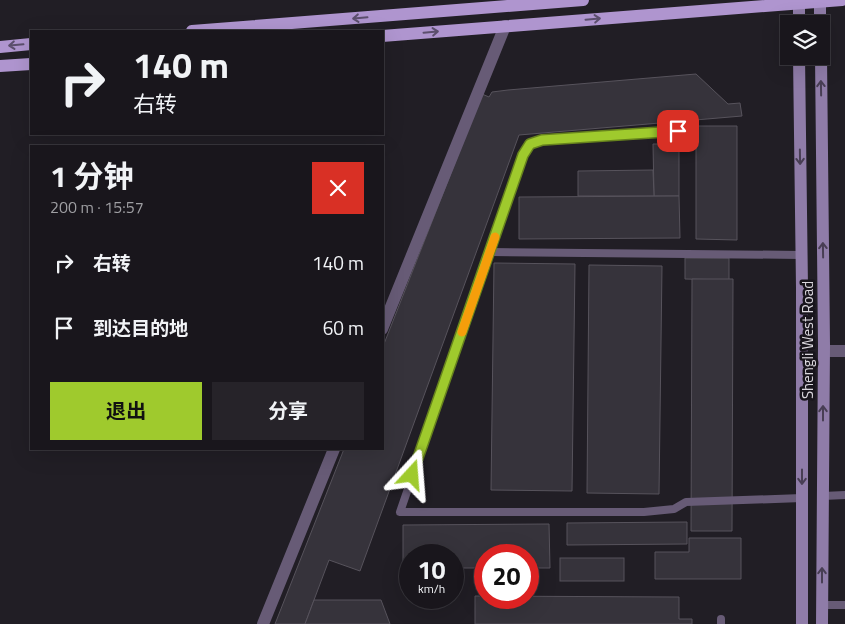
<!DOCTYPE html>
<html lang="zh">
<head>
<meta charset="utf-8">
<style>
  body { margin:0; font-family:"Titillium Web","Noto Sans SC",sans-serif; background:#262329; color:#f1f3f6; height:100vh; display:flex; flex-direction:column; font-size:19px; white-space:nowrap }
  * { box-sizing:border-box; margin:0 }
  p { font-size:16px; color:#9f9fa3 }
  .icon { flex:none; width:28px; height:28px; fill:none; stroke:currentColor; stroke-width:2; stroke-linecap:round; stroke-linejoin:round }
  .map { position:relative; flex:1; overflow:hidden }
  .sheet { position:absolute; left:30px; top:145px; width:354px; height:305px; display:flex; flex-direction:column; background:#19161c; border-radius:0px; box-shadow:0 5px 20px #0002,0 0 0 1px #37353b }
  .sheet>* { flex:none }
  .hud { position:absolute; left:30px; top:30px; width:354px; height:105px; border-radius:0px; box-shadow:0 5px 20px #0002,0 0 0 1px #37353b; background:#19161c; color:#f1f3f6; overflow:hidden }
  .buttons { position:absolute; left:780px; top:15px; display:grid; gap:10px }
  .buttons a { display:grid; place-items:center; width:50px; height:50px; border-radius:0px; background:#19161c; box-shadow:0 5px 20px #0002,0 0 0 1px #37353b; font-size:25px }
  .speed { position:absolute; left:399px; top:544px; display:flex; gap:10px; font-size:25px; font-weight:700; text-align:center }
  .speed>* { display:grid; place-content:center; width:65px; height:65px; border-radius:50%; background:#19161c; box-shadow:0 5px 20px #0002,0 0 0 1px #37353b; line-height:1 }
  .speed small { font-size:12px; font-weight:400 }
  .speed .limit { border:8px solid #d22; background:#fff; color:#111 }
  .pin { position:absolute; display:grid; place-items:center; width:42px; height:42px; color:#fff; margin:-21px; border-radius:10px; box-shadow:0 2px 8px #0006 }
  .me { position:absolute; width:55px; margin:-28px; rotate:19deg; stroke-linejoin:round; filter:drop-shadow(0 0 4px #0008) }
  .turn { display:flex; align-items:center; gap:18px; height:105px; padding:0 20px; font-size:22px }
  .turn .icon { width:65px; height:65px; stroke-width:2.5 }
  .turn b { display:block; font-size:35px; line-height:42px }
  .round { display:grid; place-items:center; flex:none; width:52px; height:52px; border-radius:0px; background:#262329 }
  .summary { display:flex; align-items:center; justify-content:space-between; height:85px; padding:0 20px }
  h1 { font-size:30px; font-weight:700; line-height:38px }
  .primary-button { display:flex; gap:10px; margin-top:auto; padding:10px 20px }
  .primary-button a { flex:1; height:58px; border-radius:0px; background:#9fca2d; color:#111; font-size:20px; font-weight:700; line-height:58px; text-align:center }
  .primary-button a+a { background:#262329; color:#f1f3f6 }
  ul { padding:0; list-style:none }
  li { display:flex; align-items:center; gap:15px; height:65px; padding:0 20px }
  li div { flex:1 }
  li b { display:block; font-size:19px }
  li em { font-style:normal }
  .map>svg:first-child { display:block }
  .building { fill:#36333b; stroke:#57535c }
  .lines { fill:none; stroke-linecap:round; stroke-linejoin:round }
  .service { stroke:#675b76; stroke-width:8 }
  .minor { stroke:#675b76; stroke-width:12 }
  .secondary { stroke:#8f7ca8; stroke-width:12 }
  .primary { stroke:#af95cf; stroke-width:12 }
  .oneway { stroke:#5c4f6d }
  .oneway2 { stroke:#483e54 }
  .route-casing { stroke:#67831d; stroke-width:12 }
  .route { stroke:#9fca2d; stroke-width:9 }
  .slow { stroke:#f59e0b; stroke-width:9 }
  .labels { text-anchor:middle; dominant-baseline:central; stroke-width:5; stroke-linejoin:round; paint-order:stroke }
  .street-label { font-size:15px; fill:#dbd8de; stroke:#18151c }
</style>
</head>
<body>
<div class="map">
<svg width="845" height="624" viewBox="0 0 845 624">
  <rect width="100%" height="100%" fill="#211e25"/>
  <g class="building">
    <polygon points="696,74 728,104 740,103 742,116 519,135 360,571 329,560 305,624 275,624 344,449 382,449 382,349 482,94 489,97 492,92 508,90"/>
    <polygon points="696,126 737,126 737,240 696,239"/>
    <polygon points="653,144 679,144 679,196 654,196"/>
    <polygon points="653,170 654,196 578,196 578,171"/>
    <polygon points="679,196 680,238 519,239 519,197"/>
    <polygon points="685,258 729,258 729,280 685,279"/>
    <polygon points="494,263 575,264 572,491 491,490"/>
    <polygon points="589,265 662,266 659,494 587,493"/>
    <polygon points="692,279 733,279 732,531 691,531"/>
    <polygon points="687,522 687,544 567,545 567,523"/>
    <polygon points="549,524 550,568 528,568 528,555 485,555 485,568 452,568 452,555 410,555 410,569 403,569 403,525"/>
    <polygon points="689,538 741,538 741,579 655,579 655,552 689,552"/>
    <rect x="560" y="558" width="64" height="23"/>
    <polygon points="475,596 679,597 679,619 692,619 692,624 475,624"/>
    <polygon points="314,600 381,600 390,624 305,624"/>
  </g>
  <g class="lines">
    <g class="service">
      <polyline points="678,131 543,140 530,144 523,155 400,512 644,512 674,509 686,502 802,498"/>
      <polyline points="490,252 801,255"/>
      <polyline points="823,496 845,495"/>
      <polyline points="822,605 845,605"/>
      <polyline points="721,624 721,619"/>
    </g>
    <g class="minor">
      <polyline points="382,329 505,26"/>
      <polyline points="824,351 845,351"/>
      <polyline points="263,624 334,449"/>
    </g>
    <g class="secondary">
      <polyline points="820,0 820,24"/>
      <polyline points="799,24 799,0"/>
      <polyline points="799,56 802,288 802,624"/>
      <polyline points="821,56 824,345 822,624"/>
    </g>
    <g class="primary">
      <polyline points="192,31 583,0"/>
      <polyline points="382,36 842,0"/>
      <polyline points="0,47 31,44"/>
      <polyline points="0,66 31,64"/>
    </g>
  </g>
  <defs><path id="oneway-shaft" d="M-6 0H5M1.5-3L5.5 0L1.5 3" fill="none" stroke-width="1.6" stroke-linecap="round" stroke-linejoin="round" transform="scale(1.25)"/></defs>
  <g class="oneway">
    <use href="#oneway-shaft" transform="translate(360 18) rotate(175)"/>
    <use href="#oneway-shaft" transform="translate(593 19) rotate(-5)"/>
    <use href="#oneway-shaft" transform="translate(431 32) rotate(-5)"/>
    <use href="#oneway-shaft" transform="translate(16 45) rotate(175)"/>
  </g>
  <g class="oneway2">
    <use href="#oneway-shaft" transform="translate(821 88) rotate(-91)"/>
    <use href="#oneway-shaft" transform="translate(800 157) rotate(89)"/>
    <use href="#oneway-shaft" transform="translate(823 250) rotate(-91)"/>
    <use href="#oneway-shaft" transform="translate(823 413) rotate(-90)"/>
    <use href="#oneway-shaft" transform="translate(802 477) rotate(90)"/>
    <use href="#oneway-shaft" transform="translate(822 575) rotate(-90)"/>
  </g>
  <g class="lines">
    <defs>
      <polyline id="route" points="412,475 523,155 530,144 542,140 678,131"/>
    </defs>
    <use href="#route" class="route-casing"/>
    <use href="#route" class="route"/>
    <polyline class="slow" points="462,332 495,237"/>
  </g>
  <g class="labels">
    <g class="street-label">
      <text transform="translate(807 340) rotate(-90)">Shengli West Road</text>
    </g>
  </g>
</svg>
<div class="buttons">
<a><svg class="icon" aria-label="layers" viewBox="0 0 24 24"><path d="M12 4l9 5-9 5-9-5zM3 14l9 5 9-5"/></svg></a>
</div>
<div class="speed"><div>10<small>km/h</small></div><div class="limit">20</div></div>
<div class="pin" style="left:678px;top:131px;background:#d93025"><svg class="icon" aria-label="arrive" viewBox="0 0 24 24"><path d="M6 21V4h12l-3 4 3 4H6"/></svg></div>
<svg class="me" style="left:412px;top:475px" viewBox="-20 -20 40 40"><path d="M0-17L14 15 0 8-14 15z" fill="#9fca2d" stroke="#fff" stroke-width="4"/></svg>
<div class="hud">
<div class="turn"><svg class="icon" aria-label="right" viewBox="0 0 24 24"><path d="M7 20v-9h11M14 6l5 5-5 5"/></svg><div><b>140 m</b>右转</div></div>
</div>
<section class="sheet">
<div class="summary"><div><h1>1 分钟</h1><p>200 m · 15:57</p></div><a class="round" style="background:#d93025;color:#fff"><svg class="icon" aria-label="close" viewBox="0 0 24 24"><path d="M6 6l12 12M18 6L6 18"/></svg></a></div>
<ul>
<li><svg class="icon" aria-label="right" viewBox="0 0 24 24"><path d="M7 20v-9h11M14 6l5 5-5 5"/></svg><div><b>右转</b></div><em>140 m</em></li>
<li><svg class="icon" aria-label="arrive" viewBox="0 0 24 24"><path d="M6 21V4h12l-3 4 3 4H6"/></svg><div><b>到达目的地</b></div><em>60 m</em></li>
</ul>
<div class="primary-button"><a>退出</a><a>分享</a></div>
</section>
</div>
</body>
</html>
